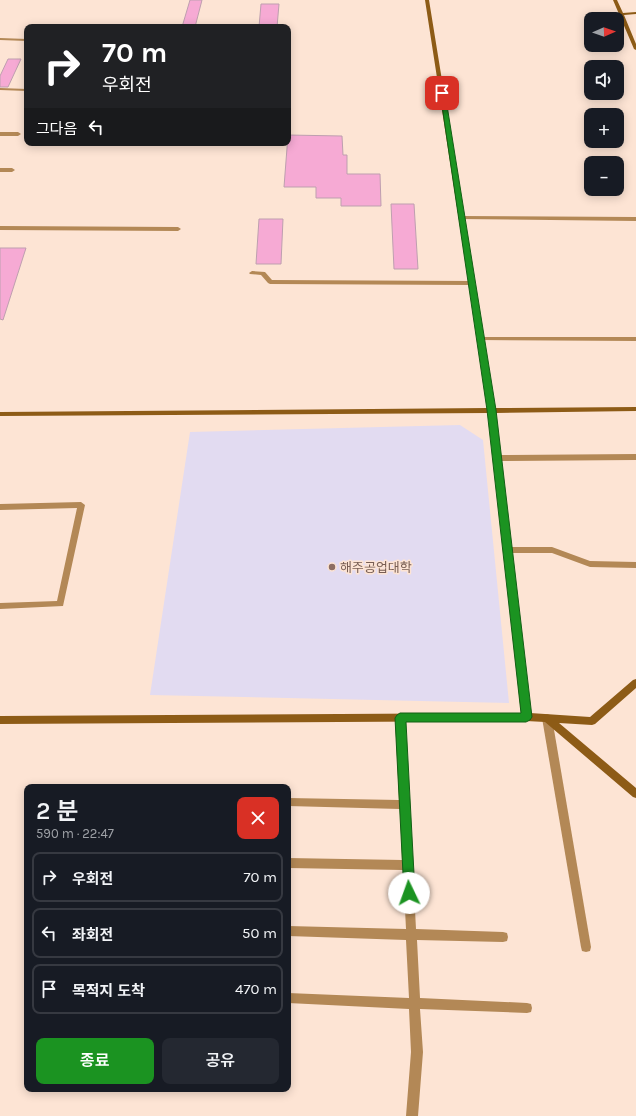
<!DOCTYPE html>
<html lang="ko">
<head>
<meta charset="utf-8">
<style>
  body { margin:0; font-family:Karla,"Noto Sans KR",sans-serif; background:#242831; color:#f1f3f6; height:100vh; display:flex; flex-direction:column; font-size:15px; white-space:nowrap }
  * { box-sizing:border-box; margin:0 }
  p { font-size:13px; color:#9ea1a6 }
  .icon { flex:none; width:22px; height:22px; fill:none; stroke:currentColor; stroke-width:2; stroke-linecap:round; stroke-linejoin:round }
  .map { position:relative; flex:1; overflow:hidden }
  .panel { position:absolute; left:24px; top:784px; width:267px; height:308px; display:flex; flex-direction:column; background:#171b24; border-radius:8px; box-shadow:0 2px 10px #0003 }
  .panel>* { flex:none }
  .hud { position:absolute; left:24px; top:24px; width:267px; height:122px; border-radius:8px; box-shadow:0 2px 10px #0003; background:#202124; color:#fff; overflow:hidden }
  .needle { width:26px; rotate:88deg }
  .tools { position:absolute; left:584px; top:12px; display:grid; gap:8px }
  .tools a { display:grid; place-items:center; width:40px; height:40px; border-radius:8px; background:#171b24; box-shadow:0 2px 10px #0003; font-size:20px }
  .pin { position:absolute; display:grid; place-items:center; width:34px; height:34px; color:#fff; margin:-17px; border-radius:8px; box-shadow:0 2px 6px #0006 }
  .me { position:absolute; width:44px; margin:-22px; rotate:357deg; stroke-linejoin:round; filter:drop-shadow(0 0 3px #0008) }
  .turn { display:flex; align-items:center; gap:14px; height:84px; padding:0 12px; font-size:18px }
  .turn .icon { width:52px; height:52px; stroke-width:2.5 }
  .turn b { display:block; font-size:28px; line-height:34px }
  .then { display:flex; align-items:center; height:38px; padding:0 12px; background:#0003; gap:8px; font-size:15px }
  .round { display:grid; place-items:center; flex:none; width:42px; height:42px; border-radius:8px; background:#242831 }
  .summary { display:flex; align-items:center; justify-content:space-between; height:68px; padding:0 12px }
  h1 { font-size:24px; font-weight:600; line-height:30px }
  .primary-button { display:flex; gap:8px; margin-top:auto; padding:8px 12px }
  .primary-button a { flex:1; height:46px; border-radius:8px; background:#1b9321; color:#fff; font-size:16px; font-weight:600; line-height:46px; text-align:center }
  .primary-button a+a { background:#242831; color:#f1f3f6 }
  ul { padding:0; list-style:none }
  li { display:flex; align-items:center; gap:12px; height:50px; margin:0 8px 6px; padding:0 4px; border:2px solid #363941; border-radius:8px }
  li div { flex:1 }
  li b { display:block; font-size:15px }
  li em { font-style:normal }
  .map>svg:first-child { display:block }
  .education { fill:#e2dbf1 }
  .building { fill:#f6aad4; stroke:#be9faf }
  .lines { fill:none; stroke-linecap:round; stroke-linejoin:round }
  .street { fill:#b38856; fill-rule:evenodd }
  .secondary { fill:#8d5b16; fill-rule:evenodd }
  .route { fill:#1b9321; stroke:#126015 }
  .education-dot { fill:#8d6e63; stroke:#fde4d4; stroke-width:1.5 }
  .labels { text-anchor:middle; dominant-baseline:central; stroke-width:3; stroke-linejoin:round; paint-order:stroke }
  .education-label { font-size:13px; fill:#785e54; stroke:#fde4d4; text-anchor:start }
</style>
</head>
<body>
<div class="map">
<svg width="636" height="1116" viewBox="0 0 636 1116">
  <rect width="100%" height="100%" fill="#fde4d4"/>
  <polygon class="education" points="460,425 483,440 509,703 150,695 190,432"/>
  <g class="building">
    <polygon points="190,0 202,0 195,27 182,27"/>
    <polygon points="261,4 279,4 277,27 259,27"/>
    <polygon points="8,59 21,59 8,87 0,87 0,76"/>
    <polygon points="288,135 342,136 343,155 347,155 347,174 380,174 381,206 341,206 341,198 316,198 316,187 284,187"/>
    <polygon points="391,204 414,204 418,269 394,269"/>
    <polygon points="259,219 283,219 281,264 256,264"/>
    <polygon points="0,248 26,248 3,320 0,319"/>
  </g>
  <g class="lines">
    <g class="street">
      <polygon points="0,38 27,39 27,41 0,40"/>
      <polygon points="0,88 27,89 27,91 0,90"/>
      <polygon points="0,132 18,132 21,134 18,136 0,136"/>
      <polygon points="0,168 12,168 15,170 12,172 0,172"/>
      <polygon points="461,216 636,217 636,221 459,219 459,217"/>
      <polygon points="0,226 178,227 181,229 178,231 0,230"/>
      <polygon points="252,271 265,272 272,280 472,281 475,283 472,285 270,284 268,283 261,275 250,274 249,273"/>
      <polygon points="481,337 636,337 636,341 479,340 478,339"/>
      <polygon points="636,454 636,460 497,461 493,458 497,455"/>
      <polygon points="81,502 85,505 63,606 0,609 0,603 57,601 77,508 0,510 0,504"/>
      <polygon points="507,547 552,547 590,561 636,562 636,568 590,567 552,553 507,553 504,552 503,550 504,548"/>
      <polygon points="400,714 403,715 405,718 416,929 503,932 507,933 508,937 507,941 503,942 417,940 420,998 527,1003 531,1004 532,1008 531,1012 527,1013 420,1009 423,1052 418,1116 406,1116 411,1052 409,1009 288,1003 288,993 409,998 406,940 288,936 288,926 406,929 403,870 288,868 288,858 402,860 400,809 288,806 288,798 399,800 395,718 397,715"/>
      <polygon points="547,714 550,715 552,718 591,947 590,951 586,952 582,951 581,947 542,718 544,715"/>
    </g>
    <g class="secondary">
      <polygon points="425,0 429,0 495,408 636,407 636,411 496,413 530,713 590,717 633,680 636,679 636,688 595,724 592,725 559,723 636,788 636,798 633,797 545,722 526,721 0,724 0,716 521,713 489,413 0,416 0,412 488,408"/>
      <polygon points="613,0 617,0 623,13 636,12 636,14 624,15 636,44 636,50 634,49"/>
    </g>
  </g>
  <polygon class="route" points="440,92 445,93 496,410 532,717 530,720 526,722 406,722 415,893 413,897 409,898 405,897 404,893 395,718 397,715 400,713 521,713 487,410"/>
  <circle class="education-dot" cx="332" cy="567" r="4"/>
  <g class="labels">
    <g class="education-label">
      <text x="340" y="567">해주공업대학</text>
    </g>
  </g>
</svg>
<div class="tools">
<a><svg class="needle" viewBox="-14 -14 28 28"><path d="M0-13l5 13h-10z" fill="#e53935"/><path d="M0 13l5-13h-10z" fill="#9ea1a6"/></svg></a>
<a><svg class="icon" aria-label="sound" viewBox="0 0 24 24"><path d="M4 9h4l5-4v14l-5-4H4zM17 9q2 3 0 6"/></svg></a>
<a>+</a>
<a>−</a>
</div>
<div class="pin" style="left:442px;top:93px;background:#d93025"><svg class="icon" aria-label="arrive" viewBox="0 0 24 24"><path d="M6 21V4h12l-3 4 3 4H6"/></svg></div>
<svg class="me" style="left:409px;top:893px" viewBox="-20 -20 40 40"><circle r="19" fill="#fff"/><path d="M0-13L10 11 0 6-10 11z" fill="#1b9321"/></svg>
<div class="hud">
<div class="turn"><svg class="icon" aria-label="right" viewBox="0 0 24 24"><path d="M7 20v-9h11M14 6l5 5-5 5"/></svg><div><b>70 m</b>우회전</div></div>
<div class="then">그다음<svg class="icon" aria-label="left" viewBox="0 0 24 24"><path d="M17 20v-9H6M10 6l-5 5 5 5"/></svg></div>
</div>
<section class="panel">
<div class="summary"><div><h1>2 분</h1><p>590 m · 22:47</p></div><a class="round" style="background:#d93025;color:#fff"><svg class="icon" aria-label="close" viewBox="0 0 24 24"><path d="M6 6l12 12M18 6L6 18"/></svg></a></div>
<ul>
<li><svg class="icon" aria-label="right" viewBox="0 0 24 24"><path d="M7 20v-9h11M14 6l5 5-5 5"/></svg><div><b>우회전</b></div><em>70 m</em></li>
<li><svg class="icon" aria-label="left" viewBox="0 0 24 24"><path d="M17 20v-9H6M10 6l-5 5 5 5"/></svg><div><b>좌회전</b></div><em>50 m</em></li>
<li><svg class="icon" aria-label="arrive" viewBox="0 0 24 24"><path d="M6 21V4h12l-3 4 3 4H6"/></svg><div><b>목적지 도착</b></div><em>470 m</em></li>
</ul>
<div class="primary-button"><a>종료</a><a>공유</a></div>
</section>
</div>
</body>
</html>
